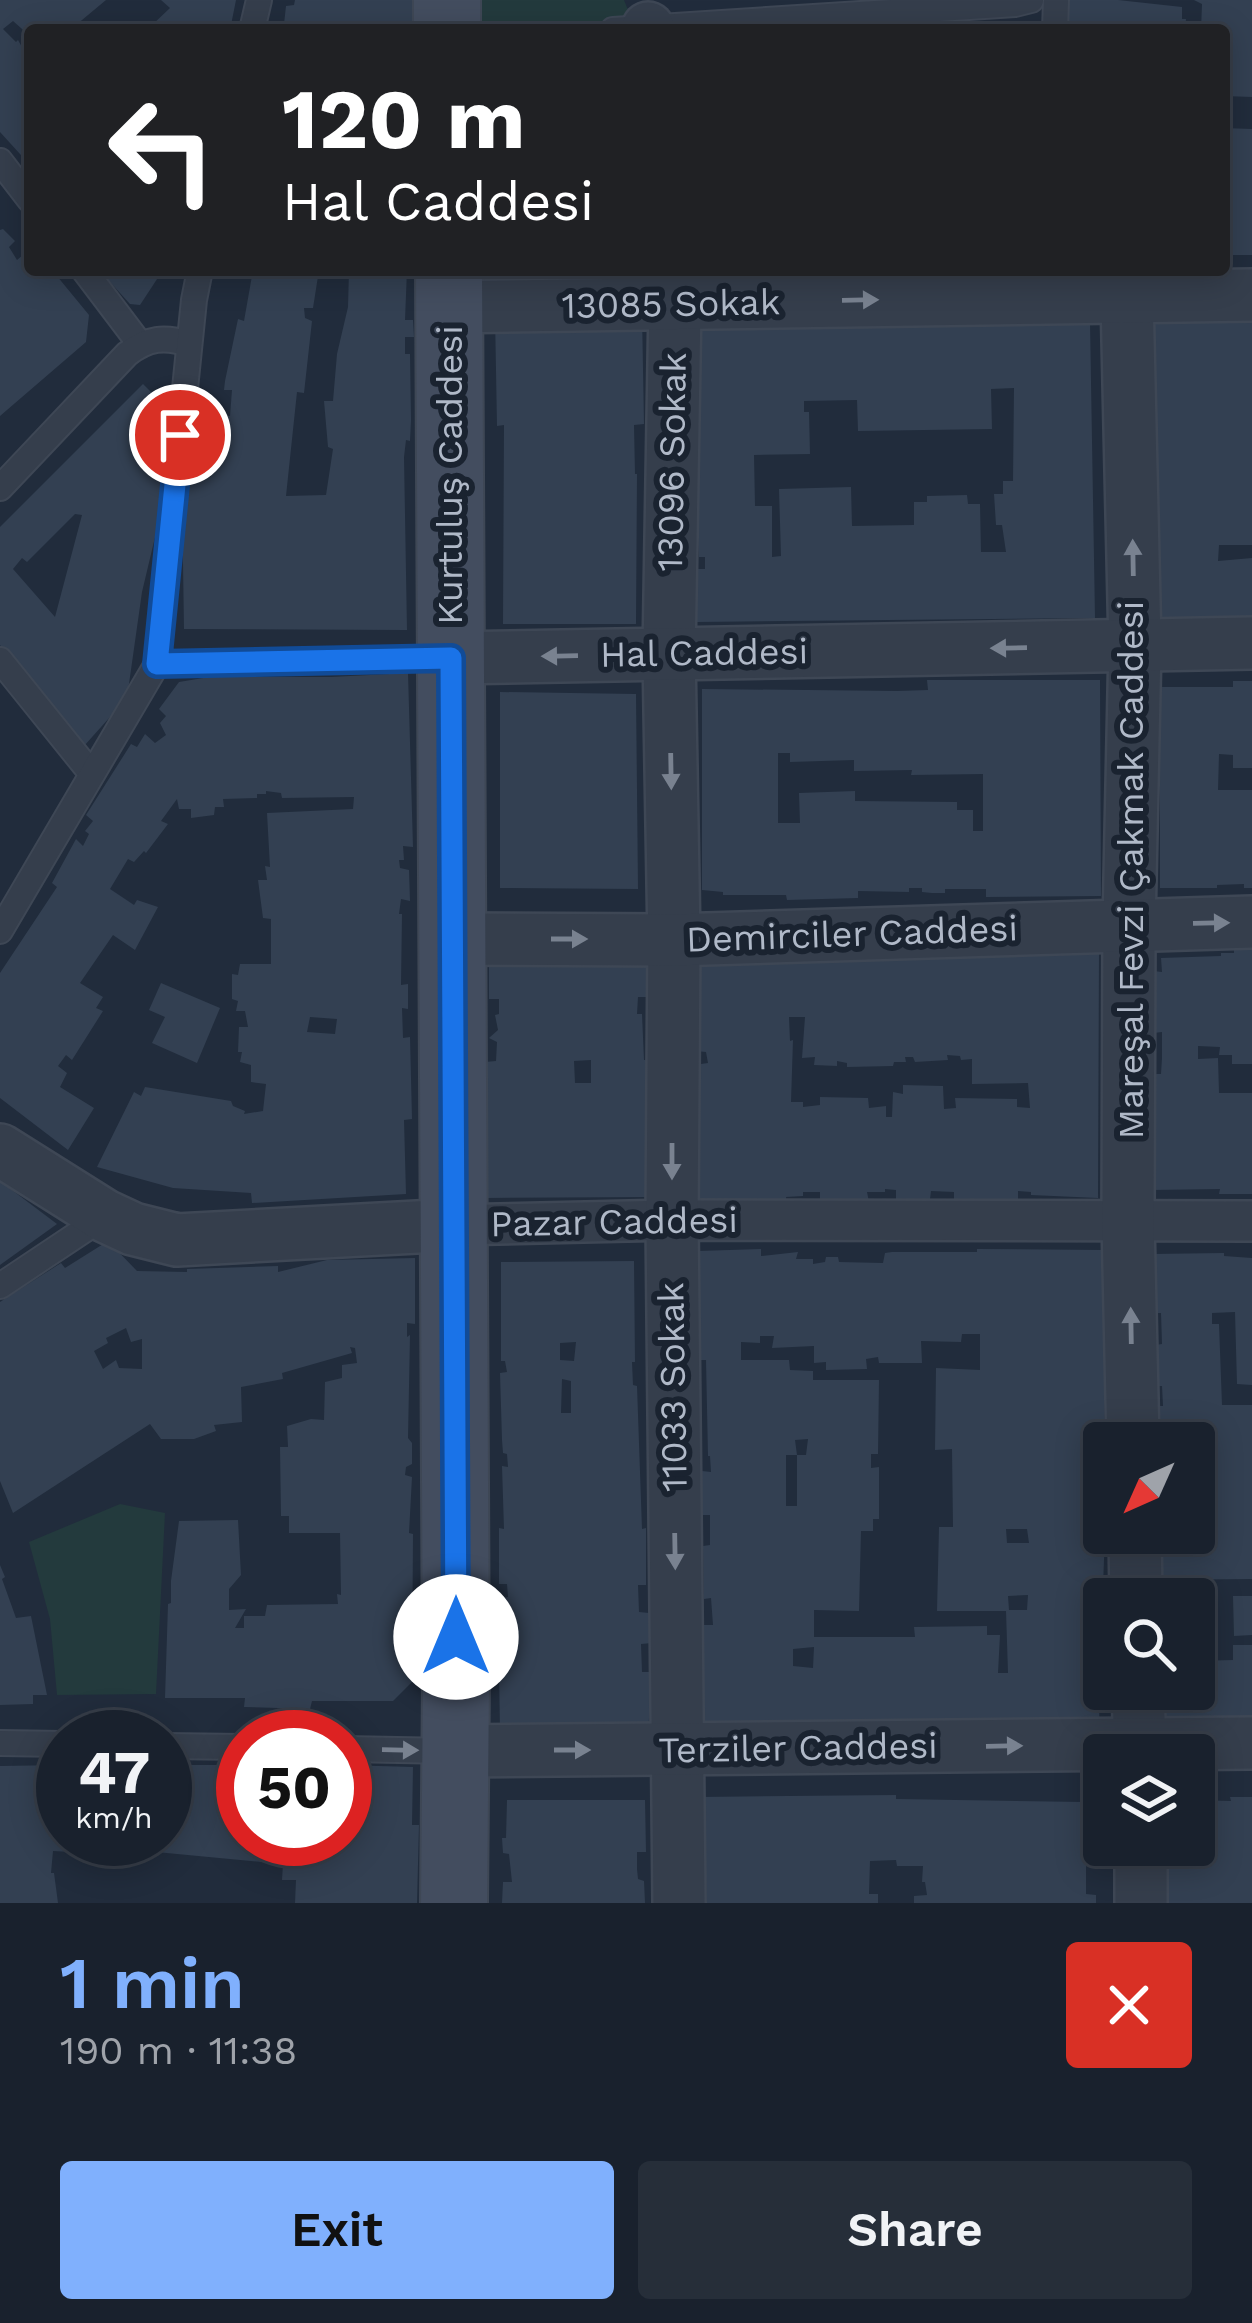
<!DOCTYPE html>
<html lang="en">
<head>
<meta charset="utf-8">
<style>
  body { margin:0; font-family:"Work Sans",sans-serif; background:#262e39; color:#f1f3f6; height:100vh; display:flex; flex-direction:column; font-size:45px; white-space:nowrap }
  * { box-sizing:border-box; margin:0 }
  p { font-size:39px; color:#9fa3aa }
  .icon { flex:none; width:66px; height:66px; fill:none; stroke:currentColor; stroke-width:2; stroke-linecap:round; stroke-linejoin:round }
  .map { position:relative; height:1903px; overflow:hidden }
  .details { display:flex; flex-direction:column; background:#19212d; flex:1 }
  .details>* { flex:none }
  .hud { position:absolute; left:24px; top:24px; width:1206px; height:252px; border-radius:12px; box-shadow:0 6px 30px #0003,0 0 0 3px #373e49; background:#202124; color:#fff; overflow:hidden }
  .needle { width:78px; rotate:225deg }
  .buttons { position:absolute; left:1083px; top:1422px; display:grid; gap:24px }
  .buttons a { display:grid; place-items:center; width:132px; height:132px; border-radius:12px; background:#19212d; box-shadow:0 6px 30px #0003,0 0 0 3px #373e49; font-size:60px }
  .speed { position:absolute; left:36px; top:1710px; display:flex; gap:24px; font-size:60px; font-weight:700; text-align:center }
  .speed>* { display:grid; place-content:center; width:156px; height:156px; border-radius:50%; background:#19212d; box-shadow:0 6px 30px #0003,0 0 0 3px #373e49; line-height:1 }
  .speed small { font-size:30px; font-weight:400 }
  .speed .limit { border:18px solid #d22; background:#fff; color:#111 }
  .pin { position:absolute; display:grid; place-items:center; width:102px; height:102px; color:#fff; margin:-51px; border:6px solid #fff; border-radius:50%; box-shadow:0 3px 12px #0007 }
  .me { position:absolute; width:132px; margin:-66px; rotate:0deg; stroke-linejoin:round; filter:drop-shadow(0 0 9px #0008) }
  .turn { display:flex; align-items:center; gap:42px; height:252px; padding:0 60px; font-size:54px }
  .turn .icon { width:156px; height:156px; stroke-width:2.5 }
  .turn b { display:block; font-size:84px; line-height:102px }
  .round { display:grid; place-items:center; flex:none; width:126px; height:126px; border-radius:12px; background:#262e39 }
  .headline { display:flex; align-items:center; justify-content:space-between; height:204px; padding:0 60px }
  h1 { font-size:72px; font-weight:600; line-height:90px; color:#80b0fd }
  .action { display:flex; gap:24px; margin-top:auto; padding:24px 60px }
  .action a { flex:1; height:138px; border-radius:12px; background:#80b0fd; color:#111; font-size:48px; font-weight:600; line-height:138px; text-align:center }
  .action a+a { background:#262e39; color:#f1f3f6 }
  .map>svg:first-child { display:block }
  .green { fill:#233a3d }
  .building { fill:#334052; fill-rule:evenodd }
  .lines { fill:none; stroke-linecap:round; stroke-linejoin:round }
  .service-casing { stroke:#3e4755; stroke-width:28 }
  .pedestrian-casing { stroke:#3e4755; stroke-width:44 }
  .minor-casing { stroke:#3e4755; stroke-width:56 }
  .secondary-casing { stroke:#3e4755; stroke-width:70 }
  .service { stroke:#353e4c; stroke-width:24 }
  .pedestrian { stroke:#353e4c; stroke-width:39 }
  .minor { stroke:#353e4c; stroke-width:51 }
  .secondary { stroke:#434d5f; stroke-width:66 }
  .oneway { fill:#798290 }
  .route-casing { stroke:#114b97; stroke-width:30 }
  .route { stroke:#1a73e8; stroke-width:21 }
  .labels { text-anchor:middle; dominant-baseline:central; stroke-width:12; stroke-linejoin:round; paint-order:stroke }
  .street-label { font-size:36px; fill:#b0b9c8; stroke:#1a2330 }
</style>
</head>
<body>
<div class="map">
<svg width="1252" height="1903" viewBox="0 0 1252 1903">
  <rect width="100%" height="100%" fill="#212c3c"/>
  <g class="green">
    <polygon points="474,0 624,0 632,20 474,25"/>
    <polygon points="120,1504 165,1513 156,1694 57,1695 50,1619 29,1542"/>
  </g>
  <g class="building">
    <polygon points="0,0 106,0 70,30 30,30 30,36 13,21 3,29 16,42 18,40 23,49 30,43 30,165 0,132"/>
    <polygon points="161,0 236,0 230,30 153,30 150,27 170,8"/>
    <polygon points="295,0 417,0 416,24 414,30 291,30 292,28 284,24 286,6 294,5"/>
    <polygon points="1064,0 1118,0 1182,7 1182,19 1186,19 1185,30 1062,30"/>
    <polygon points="1194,0 1252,0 1252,97 1224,96 1224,30 1201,30 1202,4"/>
    <polygon points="1224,128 1252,129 1252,255 1224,255"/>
    <polygon points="3,229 15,241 9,247 17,260 30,249 30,270 52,270 89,315 86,342 0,416 0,230"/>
    <polygon points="99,270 163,270 140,305 130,304"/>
    <polygon points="253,270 319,270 313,308 304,308 305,318 312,321 304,393 297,392 286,496 326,495 333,449 328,447 324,401 333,401 337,354 348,307 349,270 407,270 405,320 413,320 414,337 405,337 405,354 410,354 411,420 410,441 406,440 404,457 407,630 184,629 182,497 194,412 230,416 232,390 224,390 225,381 238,319 244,321"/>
    <polygon points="642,313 644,424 634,425 635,474 637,474 636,624 503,624 504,425 497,426 495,315"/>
    <path d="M 695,321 L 1090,322 L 1095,618 L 696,622 L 694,569 L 705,569 L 705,557 L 699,557 ZM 1014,388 L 1013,481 L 1003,481 L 1003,494 L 994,494 L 996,525 L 1002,525 L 1006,552 L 981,552 L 980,504 L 968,504 L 967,495 L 927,496 L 927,502 L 914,502 L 914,525 L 852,526 L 851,487 L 779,489 L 781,556 L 772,557 L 772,506 L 755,506 L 754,455 L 810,454 L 809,412 L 804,412 L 804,401 L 857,400 L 858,431 L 992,429 L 991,389 Z"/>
    <polygon points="1155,321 1252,322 1252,545 1219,545 1218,561 1252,558 1252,618 1232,617 1231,626 1150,627"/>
    <path d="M 143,384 L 170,411 L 167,451 L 160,451 L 157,465 L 166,466 L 156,533 L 142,592 L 127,698 L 84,746 L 0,645 L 0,527 ZM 75,514 L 82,515 L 55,617 L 13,569 L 22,558 L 27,562 Z"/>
    <path d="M 408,673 L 413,847 L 403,846 L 404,860 L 399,860 L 400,868 L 409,870 L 410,901 L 401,899 L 399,914 L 402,914 L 401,985 L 408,984 L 408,1009 L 402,1008 L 403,1038 L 410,1037 L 412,1119 L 404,1120 L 406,1194 L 252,1203 L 251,1193 L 173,1188 L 97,1167 L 134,1092 L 141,1096 L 145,1087 L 231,1101 L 233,1106 L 245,1111 L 244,1114 L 263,1111 L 266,1084 L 251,1082 L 251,1065 L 240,1062 L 242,1052 L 238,1052 L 239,1027 L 248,1027 L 245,1011 L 236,1011 L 238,1001 L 232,999 L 232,974 L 238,975 L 240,964 L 271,964 L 271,919 L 263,918 L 258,880 L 267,880 L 265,866 L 270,867 L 267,813 L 353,809 L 354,797 L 282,798 L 281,793 L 266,791 L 266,794 L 257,794 L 257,798 L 223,799 L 224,807 L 215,807 L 214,815 L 191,818 L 191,809 L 179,809 L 177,799 L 161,821 L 168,824 L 146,853 L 144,851 L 134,862 L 128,859 L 110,889 L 134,905 L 137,900 L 158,907 L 135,950 L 113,935 L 80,983 L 103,997 L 96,1008 L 103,1011 L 72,1060 L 66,1055 L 58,1066 L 67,1073 L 60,1087 L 94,1108 L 68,1150 L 0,1098 L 0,973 L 57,887 L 52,883 L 76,839 L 83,846 L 89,834 L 85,831 L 93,821 L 86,815 L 131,744 L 137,747 L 145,734 L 155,743 L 166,735 L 160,723 L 166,716 L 159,709 L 179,682 L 209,677 L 331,677 ZM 310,1017 L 337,1019 L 335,1034 L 307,1032 Z"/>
    <path d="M 927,680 L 1100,680 L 1101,896 L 986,897 L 986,889 L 945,889 L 945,893 L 932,893 L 922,892 L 922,888 L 909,888 L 909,892 L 858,891 L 858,898 L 787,900 L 786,895 L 723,895 L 723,892 L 702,890 L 702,689 L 897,691 L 928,690 ZM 778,753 L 790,753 L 790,762 L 854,760 L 854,771 L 912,770 L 911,775 L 983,774 L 983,831 L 973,831 L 973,810 L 957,810 L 957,802 L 855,801 L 855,791 L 799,793 L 800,823 L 778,823 Z"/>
    <polygon points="1233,681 1252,681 1252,768 1233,768 1233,755 1219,754 1218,790 1252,790 1252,888 1244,888 1244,884 1217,885 1217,888 1160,888 1160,687 1233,687"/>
    <polygon points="500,692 636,694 638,889 500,888"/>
    <polygon points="1252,947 1252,1064 1232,1064 1232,1055 1219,1055 1220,1047 1198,1046 1198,1059 1218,1058 1219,1093 1252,1093 1252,1194 1219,1194 1220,1189 1151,1190 1152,1074 1161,1074 1162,1058 1162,1032 1154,1033 1153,971 1162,972 1161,958 1221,956 1221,953 1234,953 1234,948"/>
    <path d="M 943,951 L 944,957 L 1099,952 L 1098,1198 L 1031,1195 L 1031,1192 L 1018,1191 L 1018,1200 L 954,1201 L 954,1192 L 931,1191 L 930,1199 L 896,1199 L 896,1190 L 885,1189 L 885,1192 L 867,1192 L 869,1202 L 820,1201 L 820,1192 L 803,1192 L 803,1196 L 786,1197 L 787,1203 L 694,1205 L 695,1080 L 701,1081 L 701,1064 L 708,1063 L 706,1052 L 696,1051 L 694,953 L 837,958 L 837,961 L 853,961 L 853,953 L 883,953 L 886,959 ZM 789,1017 L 805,1017 L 802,1058 L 815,1057 L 814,1065 L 837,1066 L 837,1061 L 847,1063 L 847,1067 L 893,1066 L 894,1062 L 906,1062 L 905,1057 L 913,1057 L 915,1062 L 948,1060 L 947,1055 L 960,1056 L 961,1060 L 972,1059 L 972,1084 L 1028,1083 L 1030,1108 L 1017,1107 L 1017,1099 L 955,1098 L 956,1108 L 944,1109 L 943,1086 L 903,1085 L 903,1094 L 893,1092 L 892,1117 L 886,1117 L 886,1106 L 869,1108 L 868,1098 L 820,1097 L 820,1105 L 803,1107 L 803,1102 L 791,1102 L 793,1040 L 790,1041 Z"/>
    <path d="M 489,957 L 647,957 L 646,997 L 638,997 L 637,1014 L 642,1014 L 644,1060 L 655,1059 L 656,1197 L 486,1198 L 485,1062 L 496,1061 L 497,1042 L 489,1038 L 498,1030 L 495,1015 L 499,1014 L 499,999 L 489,999 ZM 591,1060 L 591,1083 L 575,1083 L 574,1061 Z"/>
    <polygon points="161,983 220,1008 197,1063 152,1043 165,1017 149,1010"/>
    <polygon points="0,1181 57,1224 0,1265"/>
    <path d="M 108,1241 L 137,1271 L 187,1272 L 187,1269 L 278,1266 L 278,1272 L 327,1260 L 415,1258 L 415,1324 L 407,1323 L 407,1337 L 410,1335 L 408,1438 L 412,1443 L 412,1464 L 406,1467 L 405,1475 L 412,1477 L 409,1533 L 413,1534 L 412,1682 L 393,1701 L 312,1701 L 310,1709 L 244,1707 L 245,1698 L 165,1698 L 168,1604 L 171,1603 L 171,1581 L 179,1521 L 238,1520 L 241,1575 L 229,1589 L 229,1610 L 246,1609 L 235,1628 L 244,1628 L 244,1616 L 265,1616 L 267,1605 L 338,1604 L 337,1594 L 341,1595 L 340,1533 L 289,1533 L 289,1516 L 281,1516 L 280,1447 L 288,1447 L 287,1426 L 311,1419 L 324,1420 L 325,1382 L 342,1378 L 342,1365 L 357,1363 L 355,1348 L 350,1347 L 352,1353 L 282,1373 L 283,1379 L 241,1387 L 242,1422 L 214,1425 L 216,1431 L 194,1439 L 161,1439 L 150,1424 L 13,1513 L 0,1481 L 0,1302 L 61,1263 L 65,1268 ZM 126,1328 L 131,1342 L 142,1339 L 142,1369 L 119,1368 L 116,1360 L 103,1369 L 94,1351 L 108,1343 L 106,1338 Z"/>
    <path d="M 761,1249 L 761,1256 L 798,1252 L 796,1259 L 813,1259 L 813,1264 L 825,1262 L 826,1257 L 838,1257 L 839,1262 L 883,1263 L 885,1253 L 892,1252 L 977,1252 L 977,1249 L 1103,1250 L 1105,1443 L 1104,1451 L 1101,1452 L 1097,1529 L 1104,1528 L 1105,1533 L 1102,1613 L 1093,1612 L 1093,1621 L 1101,1621 L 1101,1668 L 1091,1667 L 1092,1675 L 1098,1677 L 1100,1736 L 697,1736 L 699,1655 L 704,1625 L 713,1625 L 711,1598 L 704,1599 L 703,1546 L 710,1545 L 710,1515 L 702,1515 L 702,1471 L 711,1472 L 710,1456 L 708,1456 L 706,1360 L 698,1360 L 698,1251 ZM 962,1334 L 980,1334 L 980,1370 L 936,1368 L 935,1450 L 952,1449 L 953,1527 L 939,1527 L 937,1611 L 1006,1611 L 1008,1673 L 998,1673 L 1000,1635 L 987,1635 L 987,1626 L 914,1627 L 915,1637 L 814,1637 L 814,1610 L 859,1611 L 861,1531 L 873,1531 L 873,1519 L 879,1519 L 879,1467 L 871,1468 L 871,1454 L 878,1454 L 879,1380 L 813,1380 L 813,1371 L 790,1370 L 789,1360 L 741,1360 L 741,1342 L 760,1343 L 760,1336 L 774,1336 L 772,1348 L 814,1346 L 814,1363 L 826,1362 L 826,1370 L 867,1369 L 866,1359 L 878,1357 L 879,1363 L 922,1363 L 921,1341 L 961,1342 ZM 808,1439 L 806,1455 L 797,1455 L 795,1440 ZM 786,1455 L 797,1455 L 797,1506 L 786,1506 ZM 1006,1529 L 1027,1529 L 1029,1543 L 1007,1543 ZM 1028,1595 L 1027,1610 L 1009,1610 L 1008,1596 ZM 814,1647 L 813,1668 L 793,1666 L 793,1649 Z"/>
    <polygon points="1224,1253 1224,1256 1252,1258 1252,1385 1237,1384 1235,1312 1212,1313 1212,1324 1219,1324 1222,1405 1252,1405 1252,1579 1153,1580 1152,1533 1194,1533 1194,1443 1152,1443 1151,1406 1163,1406 1162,1386 1156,1386 1155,1345 1162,1344 1161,1313 1154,1313 1152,1254"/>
    <path d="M 634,1261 L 635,1362 L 632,1362 L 633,1385 L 637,1386 L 642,1529 L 646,1528 L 646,1585 L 638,1585 L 639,1612 L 649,1613 L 652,1643 L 641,1644 L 642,1672 L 652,1672 L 648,1734 L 500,1732 L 499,1671 L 508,1671 L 506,1648 L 498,1648 L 497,1608 L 505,1608 L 503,1598 L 508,1597 L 507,1584 L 499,1584 L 499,1528 L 504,1529 L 502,1466 L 508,1467 L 507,1454 L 503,1453 L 502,1440 L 500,1373 L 507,1372 L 505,1361 L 501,1361 L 501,1262 ZM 576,1342 L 574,1361 L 560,1360 L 560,1343 ZM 562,1379 L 571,1381 L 571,1413 L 561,1413 Z"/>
    <polygon points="0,1565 5,1577 2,1579 16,1618 31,1616 47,1695 33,1695 33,1704 0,1705"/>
    <polygon points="1233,1596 1252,1596 1252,1635 1234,1636"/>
    <polygon points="1233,1645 1252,1645 1252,1730 1159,1733 1158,1689 1194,1689 1194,1661 1233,1660"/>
    <polygon points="63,1765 63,1839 165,1839 165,1765 243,1765 243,1839 286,1839 283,1864 72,1844 71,1852 53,1851 51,1873 54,1873 58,1903 0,1903 0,1766"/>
    <polygon points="345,1765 413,1767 412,1825 419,1825 417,1903 295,1903 296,1880 282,1880 283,1864 296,1864 295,1839 345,1839"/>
    <polygon points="896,1795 896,1799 1084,1802 1086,1799 1098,1799 1097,1863 1086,1864 1086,1894 1096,1895 1096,1903 914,1903 914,1896 927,1895 925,1882 922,1882 923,1866 897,1866 896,1860 870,1861 869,1894 878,1894 878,1903 707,1903 706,1877 701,1877 699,1797"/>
    <polygon points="1230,1797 1252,1797 1252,1903 1152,1903 1162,1845 1194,1845 1194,1800 1231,1801"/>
    <polygon points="507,1800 645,1800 646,1852 637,1852 637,1869 638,1879 644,1881 645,1903 502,1903 503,1882 512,1882 509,1854 503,1853 502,1838 506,1838"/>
  </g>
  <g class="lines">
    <defs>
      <g id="service">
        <polyline points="252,30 259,0"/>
        <polyline points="613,30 1015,4 1031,0"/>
        <polyline points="1055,30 1056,0"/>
        <polyline points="0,161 30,200"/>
        <polyline points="84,270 140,344"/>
        <path d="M 0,488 L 127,354 C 148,338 164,336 189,344"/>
        <polyline points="0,660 91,773"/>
        <polyline points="157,664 449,658"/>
        <polyline points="0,931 157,664 194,300 200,270"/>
        <polyline points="0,1286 105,1216"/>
        <polyline points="0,1743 63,1744"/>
        <polyline points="165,1746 243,1747"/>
        <polyline points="345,1749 451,1751"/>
      </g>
      <polyline id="pedestrian" points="454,1225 672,1220 1252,1221"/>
      <g id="minor">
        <polyline points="648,28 648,30"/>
        <polyline points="671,270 675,304 669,654 674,940 672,1220 679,1903"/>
        <polyline points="1127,297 1135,645 1129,925 1128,1222 1133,1443"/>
        <polyline points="449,307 1252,295"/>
        <polyline points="451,658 1252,643"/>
        <polyline points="452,939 674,940 1252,922"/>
        <polyline points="0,1150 105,1216 133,1229 177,1240 454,1225"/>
        <polyline points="1135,1533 1136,1599"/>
        <polyline points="1138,1689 1140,1755"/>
        <polyline points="455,1751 1252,1743"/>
        <polyline points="1141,1845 1141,1903"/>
      </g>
      <g id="secondary">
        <polyline points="447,0 447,30"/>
        <polyline points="449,270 456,1683 454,1903"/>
      </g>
    </defs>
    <use href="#service" class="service-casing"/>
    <use href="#pedestrian" class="pedestrian-casing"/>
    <use href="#minor" class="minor-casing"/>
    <use href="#secondary" class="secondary-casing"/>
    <use href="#service" class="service"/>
    <use href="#pedestrian" class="pedestrian"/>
    <use href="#minor" class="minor"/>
    <use href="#secondary" class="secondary"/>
  </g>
  <defs><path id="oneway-solid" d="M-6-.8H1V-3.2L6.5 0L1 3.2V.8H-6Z" transform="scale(3)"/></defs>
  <g class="oneway">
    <use href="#oneway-solid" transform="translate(860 300) rotate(-1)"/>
    <use href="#oneway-solid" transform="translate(1133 558) rotate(-91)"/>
    <use href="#oneway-solid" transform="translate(1009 648) rotate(179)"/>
    <use href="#oneway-solid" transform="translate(560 656) rotate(179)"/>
    <use href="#oneway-solid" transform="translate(671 771) rotate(89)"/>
    <use href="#oneway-solid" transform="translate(1211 923) rotate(-1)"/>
    <use href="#oneway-solid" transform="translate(569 939)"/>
    <use href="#oneway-solid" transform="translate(672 1161) rotate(90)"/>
    <use href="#oneway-solid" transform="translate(1131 1326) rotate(-91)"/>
    <use href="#oneway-solid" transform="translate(675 1551) rotate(89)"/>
    <use href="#oneway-solid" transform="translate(1004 1746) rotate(-1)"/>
    <use href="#oneway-solid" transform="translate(400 1750) rotate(1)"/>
    <use href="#oneway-solid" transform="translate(572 1750)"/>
  </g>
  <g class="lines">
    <defs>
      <polyline id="route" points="180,435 157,664 451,658 456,1637"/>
    </defs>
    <use href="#route" class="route-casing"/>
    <use href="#route" class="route"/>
  </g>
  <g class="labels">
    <g class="street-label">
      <text transform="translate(671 304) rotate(-1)">13085 Sokak</text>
      <text transform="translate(672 462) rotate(-89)">13096 Sokak</text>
      <text transform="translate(450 475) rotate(-90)">Kurtuluş Caddesi</text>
      <text transform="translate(704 653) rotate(-1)">Hal Caddesi</text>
      <text transform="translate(1131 870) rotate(-90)">Mareşal Fevzi Çakmak Caddesi</text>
      <text transform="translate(852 934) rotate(-2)">Demirciler Caddesi</text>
      <text transform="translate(614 1222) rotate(-1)">Pazar Caddesi</text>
      <text transform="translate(673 1387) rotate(-91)">11033 Sokak</text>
      <text transform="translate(798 1748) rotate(-1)">Terziler Caddesi</text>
    </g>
  </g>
</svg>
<div class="buttons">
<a><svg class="needle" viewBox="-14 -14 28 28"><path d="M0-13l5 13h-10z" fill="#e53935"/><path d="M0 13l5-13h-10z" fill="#9fa3aa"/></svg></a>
<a><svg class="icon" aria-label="search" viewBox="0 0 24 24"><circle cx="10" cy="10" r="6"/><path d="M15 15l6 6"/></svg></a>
<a><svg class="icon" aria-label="layers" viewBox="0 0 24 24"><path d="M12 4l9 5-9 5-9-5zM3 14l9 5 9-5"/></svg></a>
</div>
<div class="speed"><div>47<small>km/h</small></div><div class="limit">50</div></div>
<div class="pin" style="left:180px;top:435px;background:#d93025"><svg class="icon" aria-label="arrive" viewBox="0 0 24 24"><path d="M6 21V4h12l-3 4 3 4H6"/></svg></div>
<svg class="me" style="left:456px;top:1637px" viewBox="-20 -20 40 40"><circle r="19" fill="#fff"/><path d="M0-13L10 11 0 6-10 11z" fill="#1a73e8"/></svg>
<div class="hud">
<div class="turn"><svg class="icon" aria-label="left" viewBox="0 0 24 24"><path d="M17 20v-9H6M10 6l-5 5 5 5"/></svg><div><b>120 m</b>Hal Caddesi</div></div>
</div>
</div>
<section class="details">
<div class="headline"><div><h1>1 min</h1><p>190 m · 11:38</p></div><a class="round" style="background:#d93025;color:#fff"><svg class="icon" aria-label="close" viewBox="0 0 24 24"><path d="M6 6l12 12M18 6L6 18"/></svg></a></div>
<div class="action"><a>Exit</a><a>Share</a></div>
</section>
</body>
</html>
